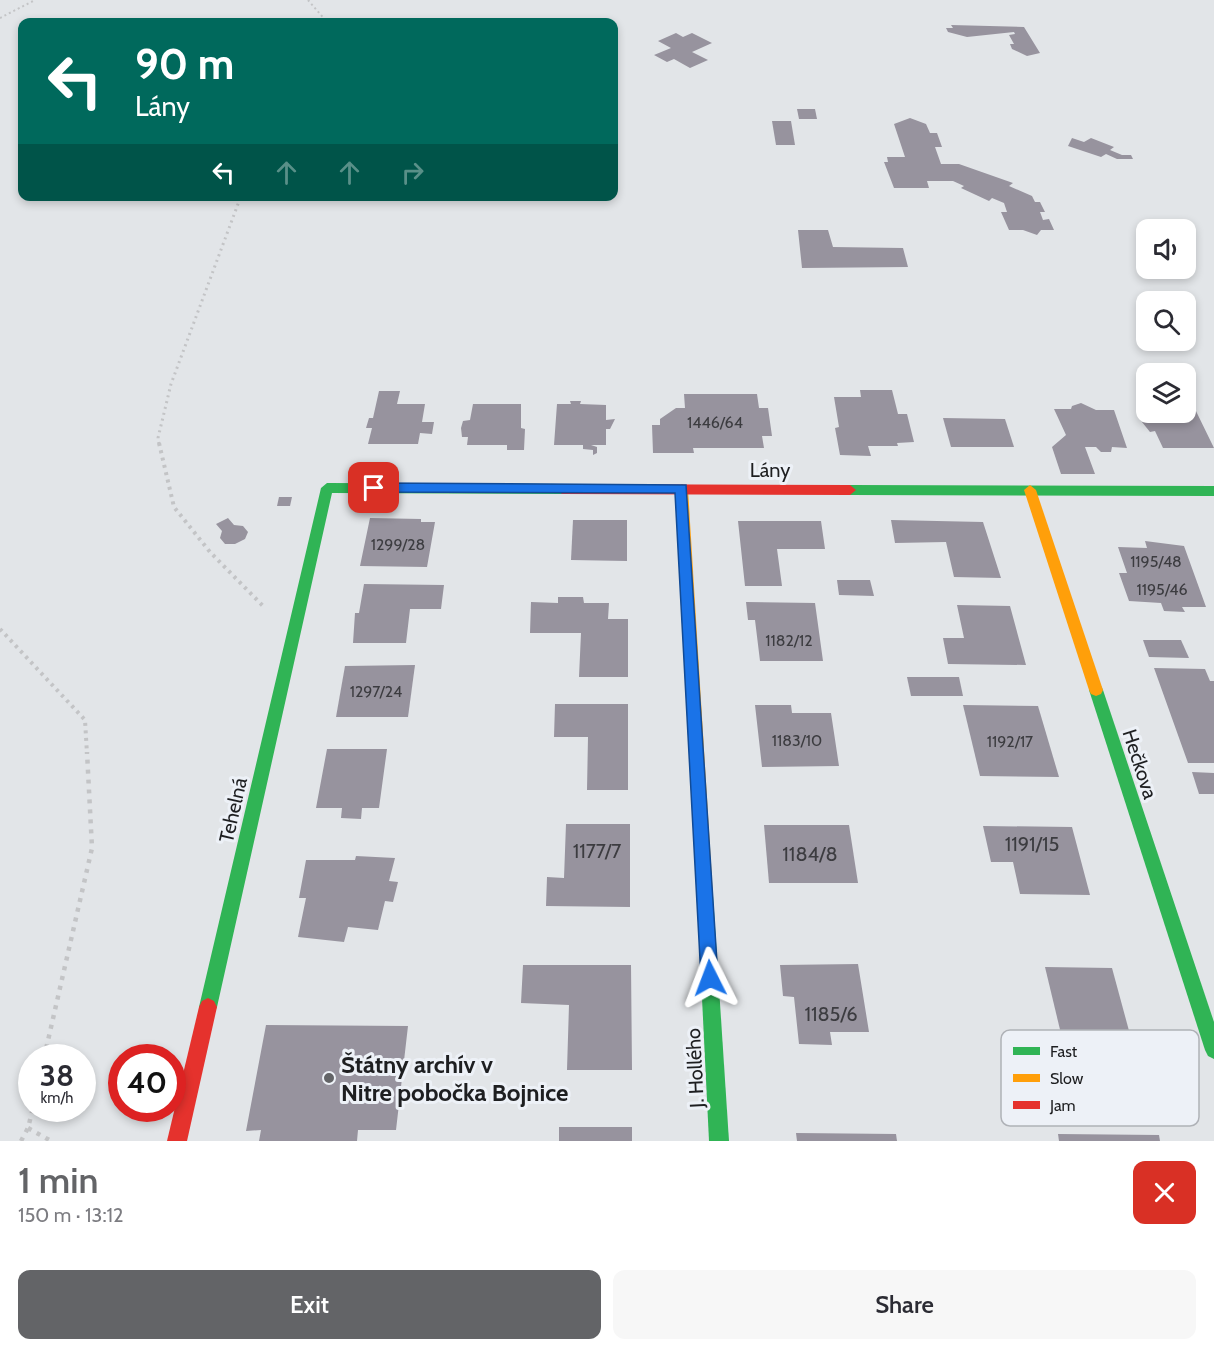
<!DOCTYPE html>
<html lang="en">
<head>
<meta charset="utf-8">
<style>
  body { margin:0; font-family:Cabin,sans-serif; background:#f7f7f7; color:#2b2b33; height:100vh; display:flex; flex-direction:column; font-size:22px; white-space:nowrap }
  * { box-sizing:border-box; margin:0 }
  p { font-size:20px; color:#7c7c81 }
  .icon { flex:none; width:33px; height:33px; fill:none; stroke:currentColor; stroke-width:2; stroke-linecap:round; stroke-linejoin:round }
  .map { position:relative; height:1141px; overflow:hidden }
  .side { display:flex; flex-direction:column; background:#fff; flex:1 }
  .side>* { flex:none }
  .hud { position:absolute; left:18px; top:18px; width:600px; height:183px; border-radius:12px; box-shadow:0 3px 9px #0003; background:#00695c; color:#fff; overflow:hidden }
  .fabs { position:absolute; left:1136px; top:219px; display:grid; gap:12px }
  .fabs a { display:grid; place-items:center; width:60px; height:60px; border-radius:12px; background:#fff; box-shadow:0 3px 9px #0003; font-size:30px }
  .speed { position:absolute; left:18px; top:1044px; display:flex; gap:12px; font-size:30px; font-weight:700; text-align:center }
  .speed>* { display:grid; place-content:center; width:78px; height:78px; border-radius:50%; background:#fff; box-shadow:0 3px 9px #0003; line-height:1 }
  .speed small { font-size:15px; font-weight:400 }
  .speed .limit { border:9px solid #d22; background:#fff; color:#111 }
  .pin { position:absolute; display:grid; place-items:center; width:51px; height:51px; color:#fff; margin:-26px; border-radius:12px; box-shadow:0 3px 9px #0006 }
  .me { position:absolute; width:66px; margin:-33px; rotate:357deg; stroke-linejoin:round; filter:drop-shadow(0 0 4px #0008) }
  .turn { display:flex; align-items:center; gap:21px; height:126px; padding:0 18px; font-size:27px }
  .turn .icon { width:78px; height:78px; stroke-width:2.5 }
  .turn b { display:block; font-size:42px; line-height:51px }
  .lanes { display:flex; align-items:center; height:57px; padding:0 18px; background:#0003; justify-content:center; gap:30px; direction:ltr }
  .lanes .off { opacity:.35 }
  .round { display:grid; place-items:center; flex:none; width:63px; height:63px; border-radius:12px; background:#f7f7f7 }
  .headline { display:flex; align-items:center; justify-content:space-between; height:102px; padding:0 18px }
  h1 { font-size:36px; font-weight:600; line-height:45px; color:#636467 }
  .cta { display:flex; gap:12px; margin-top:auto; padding:12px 18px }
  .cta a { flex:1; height:69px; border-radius:12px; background:#636467; color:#fff; font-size:24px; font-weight:600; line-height:69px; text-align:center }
  .cta a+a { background:#f7f7f7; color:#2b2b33 }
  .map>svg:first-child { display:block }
  .building { fill:#97939e }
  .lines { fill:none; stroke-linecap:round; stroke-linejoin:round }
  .path-far3 { stroke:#c3c4c6; stroke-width:2; stroke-dasharray:2 3; stroke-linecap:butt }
  .path-far2 { stroke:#c3c4c6; stroke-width:3; stroke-dasharray:2 4; stroke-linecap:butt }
  .path-far1 { stroke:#c3c4c6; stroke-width:4; stroke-dasharray:3 4.5; stroke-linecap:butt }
  .path { stroke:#c3c4c6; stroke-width:4.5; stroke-dasharray:4 6; stroke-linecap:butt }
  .fast { fill:#30b455; fill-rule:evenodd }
  .slow { fill:#ff9f0a; fill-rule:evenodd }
  .jam { fill:#e5322d; fill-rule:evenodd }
  .route { fill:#1a73e8; stroke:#114b97; stroke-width:1.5 }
  .poi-dot { fill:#636467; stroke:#edf1f7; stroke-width:2 }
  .labels { text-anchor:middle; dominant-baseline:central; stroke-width:6; stroke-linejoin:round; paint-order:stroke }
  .number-label { font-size:16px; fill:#3c3c40 }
  .street-label { font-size:20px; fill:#1e1f21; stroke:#edf1f7 }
  .near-number-label { font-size:20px; fill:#3c3c40 }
  .near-poi-label { font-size:24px; font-weight:bold; fill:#1e1f21; stroke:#edf1f7; text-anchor:start }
  .key { fill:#edf1f7; stroke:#afb2b7; stroke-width:1.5 }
  .key-label { font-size:16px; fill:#1e1f21 }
</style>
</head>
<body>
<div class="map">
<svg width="1214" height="1141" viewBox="0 0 1214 1141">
  <rect width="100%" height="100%" fill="#e2e5e8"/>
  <g class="building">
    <polygon points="951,25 1024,27 1040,53 1027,56 1012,49 1010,44 1014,44 1009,35 1015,34 1014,32 967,37 948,32 946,28 953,28"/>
    <polygon points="676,33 683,37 692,33 712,43 692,52 708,60 690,68 674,59 667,62 654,55 671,48 658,41"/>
    <polygon points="797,109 815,109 817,119 799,119"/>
    <polygon points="910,118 926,124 930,133 937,133 942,147 935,147 941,164 959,164 1013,183 1009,186 1032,196 1035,202 1040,202 1045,212 1040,212 1043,220 1049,219 1054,230 1041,230 1037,235 1023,230 1009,230 1001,212 1007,212 1004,203 992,198 989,201 961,188 964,186 953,181 927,181 929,188 894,188 884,162 888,162 887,157 905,157 894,124"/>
    <polygon points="772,121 791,121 795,145 776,145"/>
    <polygon points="1072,138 1084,142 1091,138 1114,147 1110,150 1122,155 1131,155 1133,159 1117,159 1106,154 1101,157 1068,146"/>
    <polygon points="798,230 828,230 833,247 903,248 908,267 802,268"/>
    <polygon points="860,390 892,390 898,414 907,414 914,442 897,443 898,446 868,446 871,456 840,455 835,428 839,427 834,397 861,397"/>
    <polygon points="379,391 400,391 397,404 425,404 422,422 434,422 432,434 420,433 418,444 368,444 372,428 366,428 369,418 373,418"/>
    <polygon points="684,394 757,394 759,408 768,408 772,436 762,436 764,448 693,448 694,453 653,453 652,425 660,425 660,419 676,408 685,408"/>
    <polygon points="570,401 581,401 580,404 606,405 606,420 615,419 610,429 606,429 606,445 591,445 597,447 597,453 593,455 593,450 583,449 583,445 554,445 557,404 571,404"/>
    <polygon points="1081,403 1096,410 1114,410 1127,448 1112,447 1111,452 1101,452 1096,447 1085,447 1095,474 1061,474 1052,447 1066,435 1054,409 1071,409 1072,406"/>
    <polygon points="473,404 521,404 521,428 525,429 524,450 507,450 507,445 467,445 468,437 462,437 461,428 463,421 470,420"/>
    <polygon points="1185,407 1194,407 1214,448 1163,448 1155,431 1150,432 1142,422 1151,422 1146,412 1185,412"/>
    <polygon points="943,418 1005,419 1014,447 951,447"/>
    <polygon points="279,497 292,497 290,506 277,506"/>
    <polygon points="228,518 234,525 243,526 248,532 245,539 235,544 225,544 220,538 222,531 216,524"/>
    <polygon points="370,518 421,519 421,522 435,522 427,567 360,566"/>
    <polygon points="573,520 627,520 627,561 571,560"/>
    <polygon points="891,520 983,522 1001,578 954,577 946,542 895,543"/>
    <polygon points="738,521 821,521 825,549 777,549 782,586 745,586"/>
    <polygon points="1145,541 1184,546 1206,607 1182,607 1185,612 1164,611 1161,603 1129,601 1119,573 1127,573 1118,547 1147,548"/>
    <polygon points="837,580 870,580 874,596 839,595"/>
    <polygon points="364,584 444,585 441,609 410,609 406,643 353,643 355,613 359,613"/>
    <polygon points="558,597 583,597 584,603 609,603 608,619 628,619 628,677 579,677 581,633 530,633 531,602 558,603"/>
    <polygon points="746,602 815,603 823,661 760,661 755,620 748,620"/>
    <polygon points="957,605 1010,606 1026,665 948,664 943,638 964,638"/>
    <polygon points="1143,640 1181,640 1189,658 1149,657"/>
    <polygon points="415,665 408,717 336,717 345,666"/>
    <polygon points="1154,668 1205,669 1210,681 1214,681 1214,763 1188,763"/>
    <polygon points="907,677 959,677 963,696 911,696"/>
    <polygon points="555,704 628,704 628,790 587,790 588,737 554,737"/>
    <polygon points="755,705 791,705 792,713 831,713 839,766 762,767"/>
    <polygon points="963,705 1038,706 1059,777 980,776"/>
    <polygon points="327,749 387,749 379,808 362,808 361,819 341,818 342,808 316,808"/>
    <polygon points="1192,772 1214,773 1214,794 1199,794"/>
    <polygon points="566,824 630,824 630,907 546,906 547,877 564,878"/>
    <polygon points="764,825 849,825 858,883 769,883"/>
    <polygon points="983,826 1072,827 1090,895 1020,894 1013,862 991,862"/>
    <polygon points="356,856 395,858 389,881 398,882 393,902 385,901 378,930 348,927 344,942 298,937 306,898 299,898 306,860 355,860"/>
    <polygon points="858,964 869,1032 830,1032 832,1045 799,1044 794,997 783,996 780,965"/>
    <polygon points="523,965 631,965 632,1070 567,1070 569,1005 521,1003"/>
    <polygon points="1045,967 1112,968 1138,1064 1068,1063"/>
    <polygon points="266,1025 408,1026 396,1130 358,1130 357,1141 259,1141 261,1130 246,1131"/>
    <rect x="559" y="1127" width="73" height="14"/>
    <polygon points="796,1133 896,1134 897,1141 797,1141"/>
    <polygon points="1058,1134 1159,1135 1160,1141 1059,1141"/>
  </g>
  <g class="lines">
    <g class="path-far3">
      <polyline points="308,0 327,22"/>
      <polyline points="0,18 35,0"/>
    </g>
    <polyline class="path-far2" points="159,444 158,438 171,384 241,196"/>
    <g class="path-far1">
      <polyline points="159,443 174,507 210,552 264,607"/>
      <polyline points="0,629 85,720 87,754"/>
    </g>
    <g class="path">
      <polyline points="44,1058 92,848 87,752"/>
      <polyline points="28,1128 51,1141"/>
      <polyline points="21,1141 28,1128 33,1108"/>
    </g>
    <g class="fast">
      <polygon points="327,483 562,484 568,489 562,494 332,493 217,1007 214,1013 208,1016 202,1013 199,1007 321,488"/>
      <polygon points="850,485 1214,486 1214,496 850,495 844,490"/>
      <polygon points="1096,684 1101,686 1103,690 1214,1022 1214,1059 1208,1056 1205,1050 1089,690 1091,686"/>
      <polygon points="705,888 711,890 713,896 729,1141 709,1141 697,896 699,890"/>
    </g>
    <g class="slow">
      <polygon points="682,484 688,489 713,896 711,902 705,904 699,902 697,896 676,489"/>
      <polygon points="1030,485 1036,490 1103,690 1101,694 1096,696 1091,694 1089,690 1024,490"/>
    </g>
    <g class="jam">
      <polygon points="562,484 850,485 856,490 850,495 562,494 556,489"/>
      <polygon points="208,998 214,1001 217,1007 187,1141 167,1141 199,1007 202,1001"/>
    </g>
  </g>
  <polygon class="route" points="374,483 686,485 718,978 716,984 710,987 703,984 701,978 675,493 374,492 368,488"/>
  <circle class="poi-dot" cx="329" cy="1078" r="6"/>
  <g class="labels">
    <g class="number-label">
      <text x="715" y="422">1446/64</text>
      <text x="398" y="544">1299/28</text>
      <text x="1156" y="561">1195/48</text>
      <text x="1162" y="589">1195/46</text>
      <text x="789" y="640">1182/12</text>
      <text x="376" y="691">1297/24</text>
      <text x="797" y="740">1183/10</text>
      <text x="1010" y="741">1192/17</text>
    </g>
    <g class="street-label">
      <text x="770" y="470">Lány</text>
      <text transform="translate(1140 764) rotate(72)">Hečkova</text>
      <text transform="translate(233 810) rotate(-77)">Tehelná</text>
      <text transform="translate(695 1068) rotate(-93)">J. Hollého</text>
    </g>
    <g class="near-number-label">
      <text x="1032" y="844">1191/15</text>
      <text x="597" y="851">1177/7</text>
      <text x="810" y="854">1184/8</text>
      <text x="831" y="1014">1185/6</text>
    </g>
    <g class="near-poi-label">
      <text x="341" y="1064">Štátny archív v<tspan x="341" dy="28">Nitre pobočka Bojnice</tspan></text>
    </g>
  </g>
  <rect x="1001" y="1030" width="198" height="96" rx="9" class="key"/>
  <rect x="1013" y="1047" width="27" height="8" fill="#30b455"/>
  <rect x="1013" y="1074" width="27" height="8" fill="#ff9f0a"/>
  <rect x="1013" y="1101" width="27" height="8" fill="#e5322d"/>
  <g class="key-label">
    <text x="1050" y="1057">Fast</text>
    <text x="1050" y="1084">Slow</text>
    <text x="1050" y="1111">Jam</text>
  </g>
</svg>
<div class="fabs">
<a><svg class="icon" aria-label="sound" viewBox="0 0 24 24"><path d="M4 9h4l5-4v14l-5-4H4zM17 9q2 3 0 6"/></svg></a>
<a><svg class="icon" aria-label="search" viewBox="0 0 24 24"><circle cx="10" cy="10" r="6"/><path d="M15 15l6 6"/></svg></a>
<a><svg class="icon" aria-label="layers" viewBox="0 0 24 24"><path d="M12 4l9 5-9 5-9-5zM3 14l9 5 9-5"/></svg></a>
</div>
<div class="speed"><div>38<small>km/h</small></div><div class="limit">40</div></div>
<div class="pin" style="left:374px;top:488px;background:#d93025"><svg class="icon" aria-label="arrive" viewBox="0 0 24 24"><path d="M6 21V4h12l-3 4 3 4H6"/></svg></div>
<svg class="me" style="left:710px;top:978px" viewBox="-20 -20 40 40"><path d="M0-17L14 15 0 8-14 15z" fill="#1a73e8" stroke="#fff" stroke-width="4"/></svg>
<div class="hud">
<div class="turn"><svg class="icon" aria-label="left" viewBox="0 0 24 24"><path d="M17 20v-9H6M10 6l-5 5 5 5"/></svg><div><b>90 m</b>Lány</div></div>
<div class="lanes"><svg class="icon" aria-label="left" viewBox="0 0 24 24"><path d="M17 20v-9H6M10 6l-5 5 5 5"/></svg><svg class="icon off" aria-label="ahead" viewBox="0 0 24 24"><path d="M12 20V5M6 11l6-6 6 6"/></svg><svg class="icon off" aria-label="ahead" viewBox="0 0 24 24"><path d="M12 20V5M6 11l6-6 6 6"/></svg><svg class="icon off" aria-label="right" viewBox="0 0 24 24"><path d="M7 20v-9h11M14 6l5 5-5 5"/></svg></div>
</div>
</div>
<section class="side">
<div class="headline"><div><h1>1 min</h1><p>150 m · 13:12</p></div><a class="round" style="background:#d93025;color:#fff"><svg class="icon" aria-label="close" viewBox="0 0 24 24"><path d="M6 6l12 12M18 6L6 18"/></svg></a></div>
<div class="cta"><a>Exit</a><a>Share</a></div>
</section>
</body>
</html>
